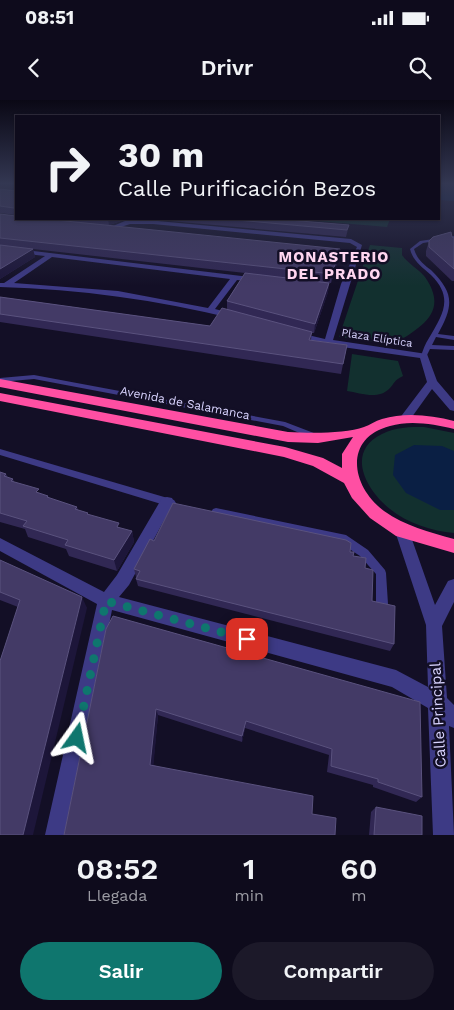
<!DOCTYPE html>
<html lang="es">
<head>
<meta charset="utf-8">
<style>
  body { margin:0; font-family:"Work Sans",sans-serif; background:#1c1929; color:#f1f3f6; height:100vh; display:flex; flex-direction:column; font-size:19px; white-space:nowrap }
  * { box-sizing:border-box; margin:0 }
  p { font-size:16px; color:#9b9ba3 }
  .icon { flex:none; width:28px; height:28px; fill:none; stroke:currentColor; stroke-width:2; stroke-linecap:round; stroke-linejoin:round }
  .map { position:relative; height:735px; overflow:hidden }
  .side { display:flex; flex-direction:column; background:#0e0b1c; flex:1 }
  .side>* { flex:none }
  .hud { position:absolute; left:15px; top:15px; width:425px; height:105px; border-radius:0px; box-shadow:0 1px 4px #0004,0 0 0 1px #2e2b3b; background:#0e0b1c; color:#f1f3f6; overflow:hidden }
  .pin { position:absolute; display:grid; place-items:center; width:42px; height:42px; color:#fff; margin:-21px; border-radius:10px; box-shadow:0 2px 8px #0006 }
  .me { position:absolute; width:55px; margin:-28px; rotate:12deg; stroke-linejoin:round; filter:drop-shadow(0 0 4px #0008) }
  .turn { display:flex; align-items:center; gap:18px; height:105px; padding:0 20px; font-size:22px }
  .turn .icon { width:65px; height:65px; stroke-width:2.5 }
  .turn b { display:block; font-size:35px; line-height:42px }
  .eta { display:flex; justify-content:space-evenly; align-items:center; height:85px; text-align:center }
  .eta b { font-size:30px; font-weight:600; line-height:35px }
  .action { display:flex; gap:10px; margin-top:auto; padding:10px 20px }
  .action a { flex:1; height:58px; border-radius:30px; background:#0f766e; color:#fff; font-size:20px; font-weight:600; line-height:58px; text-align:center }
  .action a+a { background:#1c1929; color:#f1f3f6 }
  .status { display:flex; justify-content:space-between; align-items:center; height:35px; padding:0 25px; background:#0e0b1c; direction:ltr }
  .status svg { height:14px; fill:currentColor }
  header { display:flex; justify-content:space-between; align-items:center; height:65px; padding:0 20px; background:#0e0b1c; font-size:22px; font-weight:600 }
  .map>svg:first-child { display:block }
  .green { fill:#12302f }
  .water { fill:#0a1f44 }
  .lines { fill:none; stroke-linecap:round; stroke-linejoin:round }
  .lane { fill:#3d3a85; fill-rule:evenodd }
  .street { fill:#3d3a85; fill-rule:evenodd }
  .highway { fill:#ff4fa3; fill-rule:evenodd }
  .wall { fill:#312854 }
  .shaded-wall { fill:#1d163a }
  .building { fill:#433a66; stroke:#5a527e }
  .route { stroke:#0f766e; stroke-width:9; stroke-dasharray:0 16.2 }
  .labels { text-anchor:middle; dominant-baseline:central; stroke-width:5; stroke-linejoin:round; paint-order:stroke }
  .far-street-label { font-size:11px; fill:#d9d4ff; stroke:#130f26 }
  .street-label { font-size:12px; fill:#d9d4ff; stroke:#130f26 }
  .far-district-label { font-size:15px; font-weight:bold; letter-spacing:1px; fill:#ffd6f0; stroke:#130f26 }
  .near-street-label { font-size:15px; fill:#d9d4ff; stroke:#130f26 }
</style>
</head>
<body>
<div class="status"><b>08:51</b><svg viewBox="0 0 49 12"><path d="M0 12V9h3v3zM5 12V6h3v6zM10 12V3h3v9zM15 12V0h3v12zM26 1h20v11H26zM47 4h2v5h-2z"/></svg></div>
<header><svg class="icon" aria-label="back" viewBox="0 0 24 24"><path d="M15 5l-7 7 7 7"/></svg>Drivr<svg class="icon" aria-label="search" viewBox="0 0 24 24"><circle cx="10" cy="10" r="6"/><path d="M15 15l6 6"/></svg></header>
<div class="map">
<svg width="454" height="735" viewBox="0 0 454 735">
  <rect width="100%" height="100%" fill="#130f26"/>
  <g class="green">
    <polygon points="293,119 390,119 387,127"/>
    <path d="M 370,145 L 402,148 L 402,155 C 408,164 419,169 425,177 C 450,213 420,227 393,245 L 339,237 Z"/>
    <path d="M 352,254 L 398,261 L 403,276 C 393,281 395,283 389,289 C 378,300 360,293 347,291 Z"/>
    <path d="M 424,327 L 454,333 L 454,433 C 432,431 407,423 390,409 C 366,390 345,352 382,334 C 395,327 410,327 424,327 Z"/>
  </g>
  <g class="water">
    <polygon points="439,83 454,83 454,101 439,100"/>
    <polygon points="414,345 442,346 454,351 454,410 440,410 406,393 393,375 395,355"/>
  </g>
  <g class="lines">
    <g class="lane">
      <path d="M 454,136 L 454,138 L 423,143 L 414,149 C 417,159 423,164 431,170 C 454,193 454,205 438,234 L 454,236 L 454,240 L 436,237 L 432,245 L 454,246 L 454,250 L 430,249 L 426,257 L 422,257 L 421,256 C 423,250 425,244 429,238 C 443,214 454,198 431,175 C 422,167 413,161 410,149 L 420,141 Z"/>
      <polygon points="34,275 285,322 319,335 320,337 316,340 283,326 34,279 0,282 0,278"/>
      <polygon points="0,349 171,399 174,400 176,403 174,406 171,407 0,355"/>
      <polygon points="216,408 346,435 368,450 385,470 386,473 388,504 386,508 382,509 378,508 376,504 376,474 360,456 339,442 213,415 211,412 213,409"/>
    </g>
    <g class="street">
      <polygon points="147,120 351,139 362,145 333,240 427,254 437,281 454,301 454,311 450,310 432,289 409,321 405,322 399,319 427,282 420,258 328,245 291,235 295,232 325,239 341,184 353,157 321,151 324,149 354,153 357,147 350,143 153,124 130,124 109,131 106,129 125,121"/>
      <path d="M 0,147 L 259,178 L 263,180 L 259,182 L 237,180 L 215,209 L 238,215 L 239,217 L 235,219 C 157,200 80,189 0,187 L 0,183 L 4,183 L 45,156 L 0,151 ZM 52,157 L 230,179 L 208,208 L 118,191 L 14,183 Z"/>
      <polygon points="167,397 172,398 174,402 129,485 119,497 396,570 428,587 426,525 395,431 397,427 402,425 407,427 409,431 435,505 448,481 454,479 454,502 442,526 447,598 454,605 454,628 449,626 454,735 433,735 428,608 392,587 112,510 67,735 45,735 97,504 0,451 0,438 104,492 117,475 162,398"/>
    </g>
    <path class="highway" d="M 0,279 L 288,332 C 308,333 346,334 364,327 C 370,325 375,321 382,319 C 405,312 431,315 454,321 L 454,329 C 434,324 410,320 390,326 C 343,338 351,387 384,411 C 405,426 429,432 454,439 L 454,453 L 396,436 L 370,418 L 352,398 L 344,383 L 313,366 L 284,357 L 0,301 L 0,293 L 285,347 L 323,358 L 342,368 L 342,354 L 353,337 L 318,343 L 288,342 L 0,287 Z"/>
  </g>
  <g class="wall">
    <polygon points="0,89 16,91 16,115 0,113"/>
    <polygon points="0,114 16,119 127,119 109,125 339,157 331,183 329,183 328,192 314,233 312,233 311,240 347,245 341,274 0,222 0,197 210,226 227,210 227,201 245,173 33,149 35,157 0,179"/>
    <polygon points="148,119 276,119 349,125 346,137"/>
    <polygon points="452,137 454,138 454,181 452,181 426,156 426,151 429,141"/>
    <polygon points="0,372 6,374 8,378 13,379 14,382 41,394 48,396 49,398 77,407 78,410 89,415 120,428 132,431 134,442 117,471 69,456 66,449 28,437 25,429 0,422"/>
    <polygon points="154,441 350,452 365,468 372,501 394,544 390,551 138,486 136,479 137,477 136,477 134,469"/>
    <polygon points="0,460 87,508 18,507 0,500"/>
    <polygon points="106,529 422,697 416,702 373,687 373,685 327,672 329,655 245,628 242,642 158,615 153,665 312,714 64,735"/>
    <polygon points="376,707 422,735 369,735 371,712"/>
  </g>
  <g class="shaded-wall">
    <polygon points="108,119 127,119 109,125"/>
    <polygon points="33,149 35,157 0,179 0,169"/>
    <polygon points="340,149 339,157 331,183 332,174"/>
    <polygon points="329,183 328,192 314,233 315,224"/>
    <polygon points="132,431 134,442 117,471 114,460"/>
    <polygon points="82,497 87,508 33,735 23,735"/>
    <polygon points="156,609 158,615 153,671 150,665"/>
    <polygon points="246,621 245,628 242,642 242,636"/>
  </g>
  <g class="building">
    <polygon points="0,89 16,91 16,110 14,108 0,106"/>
    <polygon points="0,114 16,116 16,119 46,119 340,149 332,174 0,138"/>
    <polygon points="226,119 276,119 349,125 347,130"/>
    <polygon points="451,132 452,137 454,138 454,169 429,147 429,141 433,137"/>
    <polygon points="0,145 33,149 0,169"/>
    <polygon points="245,173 329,183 315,224 227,201"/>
    <polygon points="0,197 210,226 222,208 312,232 309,240 347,245 343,264 0,214"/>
    <polygon points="0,372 6,374 4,376 13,379 11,381 39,389 36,392 48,396 47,397 77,407 75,409 88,413 87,414 119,423 117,427 132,431 114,460 65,445 68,440 23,426 27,421 0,413"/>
    <polygon points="173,403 346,440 351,443 350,452 354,452 353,456 366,458 365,468 373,470 372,501 395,506 394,544 136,479 140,471 134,469 150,439 154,441"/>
    <polygon points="0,460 82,497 23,735 0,735 0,561 20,500 0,492"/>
    <polygon points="113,516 420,602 422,697 378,682 378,679 331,666 332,649 246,621 242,636 156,609 150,665 313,696 312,714 336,718 335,735 64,735 106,529"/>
    <polygon points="376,707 422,716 422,735 374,735"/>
  </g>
  <linearGradient id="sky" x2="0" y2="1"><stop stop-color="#0a0815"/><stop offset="0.45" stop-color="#333752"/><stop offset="1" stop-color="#333752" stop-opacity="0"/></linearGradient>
  <rect width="454" height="186" fill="url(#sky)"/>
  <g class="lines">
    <polyline class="route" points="77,638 106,501 247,539"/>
  </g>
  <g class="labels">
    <g class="far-street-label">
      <text transform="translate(377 238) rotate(9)">Plaza Elíptica</text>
    </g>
    <g class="street-label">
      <text transform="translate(185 303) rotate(11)">Avenida de Salamanca</text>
    </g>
    <g class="far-district-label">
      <text x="334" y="157">MONASTERIO<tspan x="334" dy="17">DEL PRADO</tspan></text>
    </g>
    <g class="near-street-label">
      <text transform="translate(438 615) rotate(-93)">Calle Principal</text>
    </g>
  </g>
</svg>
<div class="pin" style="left:247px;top:539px;background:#d93025"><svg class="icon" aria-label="arrive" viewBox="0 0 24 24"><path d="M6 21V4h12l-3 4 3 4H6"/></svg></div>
<svg class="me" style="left:77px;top:638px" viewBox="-20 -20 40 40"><path d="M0-17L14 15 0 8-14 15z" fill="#0f766e" stroke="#fff" stroke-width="4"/></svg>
<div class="hud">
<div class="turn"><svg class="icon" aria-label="right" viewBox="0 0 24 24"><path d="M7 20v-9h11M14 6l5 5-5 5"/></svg><div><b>30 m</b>Calle Purificación Bezos</div></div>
</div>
</div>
<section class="side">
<div class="eta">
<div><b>08:52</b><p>Llegada</p></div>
<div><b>1</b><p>min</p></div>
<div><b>60</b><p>m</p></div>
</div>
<div class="action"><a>Salir</a><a>Compartir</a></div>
</section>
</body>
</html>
